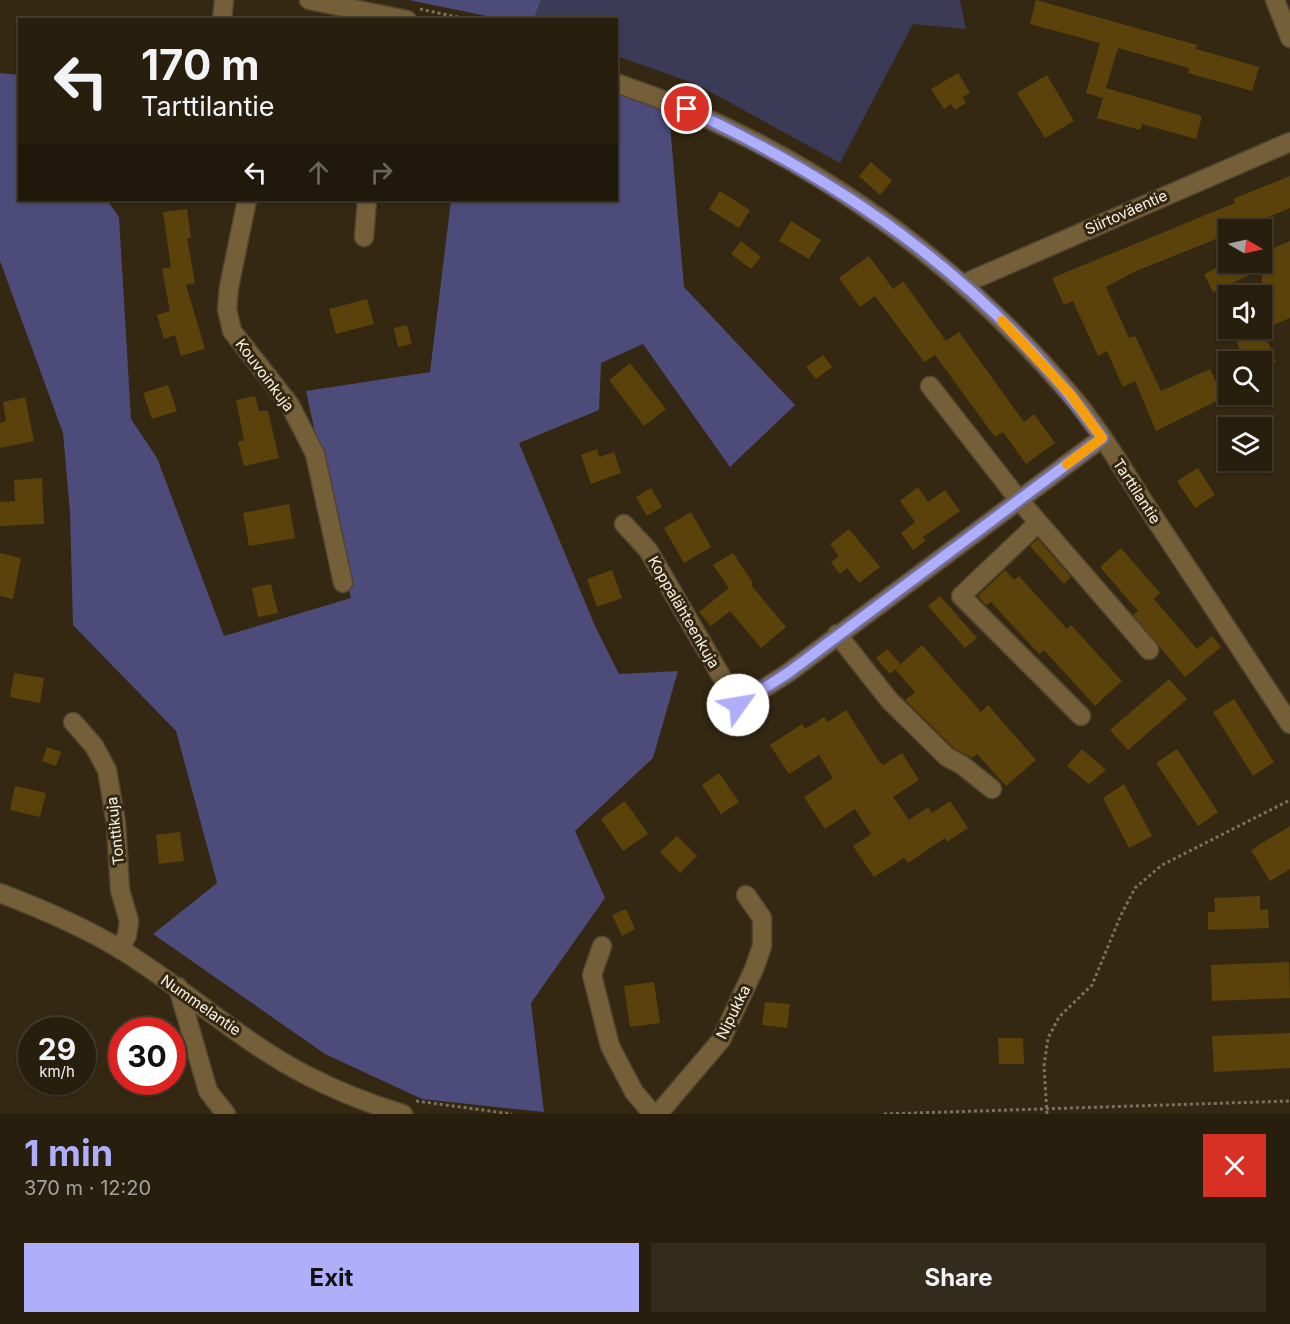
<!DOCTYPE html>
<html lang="en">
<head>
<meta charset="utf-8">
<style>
  body { margin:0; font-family:Inter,sans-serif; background:#332b1c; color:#f1f3f6; height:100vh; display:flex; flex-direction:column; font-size:22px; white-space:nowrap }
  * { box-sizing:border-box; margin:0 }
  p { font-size:20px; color:#a4a29e }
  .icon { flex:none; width:33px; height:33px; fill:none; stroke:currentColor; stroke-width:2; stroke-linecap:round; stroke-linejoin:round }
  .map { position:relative; height:1114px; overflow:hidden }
  .panel { display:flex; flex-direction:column; background:#271e0e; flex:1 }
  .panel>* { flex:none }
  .hud { position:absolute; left:18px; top:18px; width:600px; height:183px; border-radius:0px; box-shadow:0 2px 4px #0004,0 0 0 2px #433c2e; background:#271e0e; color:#f1f3f6; overflow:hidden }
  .needle { width:39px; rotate:99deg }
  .buttons { position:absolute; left:1218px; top:219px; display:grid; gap:12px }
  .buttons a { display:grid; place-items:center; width:54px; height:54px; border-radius:0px; background:#271e0e; box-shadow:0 2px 4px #0004,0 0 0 2px #433c2e; font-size:30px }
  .speed { position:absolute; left:18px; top:1017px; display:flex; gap:12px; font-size:30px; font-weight:700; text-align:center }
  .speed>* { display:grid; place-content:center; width:78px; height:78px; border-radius:50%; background:#271e0e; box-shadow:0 2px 4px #0004,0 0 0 2px #433c2e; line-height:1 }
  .speed small { font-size:15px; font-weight:400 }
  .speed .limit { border:9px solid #d22; background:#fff; color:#111 }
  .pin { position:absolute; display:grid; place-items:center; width:51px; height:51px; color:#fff; margin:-26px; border:3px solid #fff; border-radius:50%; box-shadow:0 2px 6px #0007 }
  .me { position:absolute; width:66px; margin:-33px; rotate:58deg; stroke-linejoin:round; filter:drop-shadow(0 0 4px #0008) }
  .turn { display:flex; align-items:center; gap:21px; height:126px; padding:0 24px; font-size:27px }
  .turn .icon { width:78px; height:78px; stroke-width:2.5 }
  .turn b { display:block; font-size:42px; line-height:51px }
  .lanes { display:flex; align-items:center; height:57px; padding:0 24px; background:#0003; justify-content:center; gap:30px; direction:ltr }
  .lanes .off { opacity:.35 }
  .round { display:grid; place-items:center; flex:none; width:63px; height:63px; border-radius:0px; background:#332b1c }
  .headline { display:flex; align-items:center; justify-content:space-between; height:102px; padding:0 24px }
  h1 { font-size:36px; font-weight:700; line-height:45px; color:#afaefa }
  .action { display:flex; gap:12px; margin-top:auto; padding:12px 24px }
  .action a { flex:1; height:69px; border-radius:0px; background:#afaefa; color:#111; font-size:24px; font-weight:700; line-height:69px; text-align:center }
  .action a+a { background:#332b1c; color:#f1f3f6 }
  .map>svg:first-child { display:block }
  .green { fill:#3b3b57 }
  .forest { fill:#4c4b79 }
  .building { fill:#5b420b }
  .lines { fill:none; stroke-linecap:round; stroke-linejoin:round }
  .minor-casing { stroke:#504530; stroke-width:21 }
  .path { stroke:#7b715e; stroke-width:3; stroke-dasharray:3 3; stroke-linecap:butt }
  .minor { stroke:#745f39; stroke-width:18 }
  .route-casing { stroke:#7271a2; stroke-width:15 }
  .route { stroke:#afaefa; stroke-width:10 }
  .slow { stroke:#f59e0b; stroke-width:10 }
  .labels { text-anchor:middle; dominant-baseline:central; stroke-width:6; stroke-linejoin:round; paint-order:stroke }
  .street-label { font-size:15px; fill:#fcf4e7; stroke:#342812 }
</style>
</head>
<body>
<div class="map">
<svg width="1290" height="1114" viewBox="0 0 1290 1114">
  <rect width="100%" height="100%" fill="#342812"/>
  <polygon class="green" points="541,0 960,0 966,29 913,24 840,163 696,84 617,56 616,20 534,20"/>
  <g class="forest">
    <polygon points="409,0 541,0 534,19 501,19"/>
    <polygon points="0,73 19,75 20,200 107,200 119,217 131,419 157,458 224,636 351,598 306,391 430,372 451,200 616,200 617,93 669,113 684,287 795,405 730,467 643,344 601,363 599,410 519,443 595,626 619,674 678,671 653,758 575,831 605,898 531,1003 544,1112 422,1099 325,1054 153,934 217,883 176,731 73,625 70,512 63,433 0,261"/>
  </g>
  <g class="building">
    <polygon points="1036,0 1197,45 1196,49 1259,67 1252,91 1188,73 1189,68 1118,48 1103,98 1086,93 1100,43 1030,24"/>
    <polygon points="958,73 970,93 963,97 966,103 955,110 951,104 944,109 931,89"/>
    <polygon points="1047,75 1074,121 1045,138 1017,93"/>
    <polygon points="1106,88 1202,116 1196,139 1142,124 1140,130 1097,118"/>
    <polygon points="871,162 892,181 880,195 859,176"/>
    <polygon points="1290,176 1290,208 1238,230 1228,230 1226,235 1136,271 1106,287 1129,338 1135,336 1161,391 1210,369 1223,398 1156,431 1135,381 1123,387 1107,351 1098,356 1073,301 1064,305 1052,278 1235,203 1233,199"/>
    <polygon points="720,191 750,210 739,228 709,209"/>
    <polygon points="187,209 191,238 187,238 195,283 186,285 205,349 181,356 175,335 164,339 157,315 170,311 162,269 171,267 163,212"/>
    <polygon points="791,221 821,240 809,259 779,241"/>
    <polygon points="741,241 761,257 751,269 731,254"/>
    <polygon points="1290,241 1290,318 1263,329 1276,362 1245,362 1231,328 1262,328 1262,269 1228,285 1228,320 1216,291 1213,292 1204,274 1229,262 1262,262 1262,253"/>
    <polygon points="869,256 893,289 903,281 946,341 959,332 1024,422 1034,414 1055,443 1026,464 1003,432 995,437 935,355 924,362 875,296 860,307 839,278"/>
    <polygon points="367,299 374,324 336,334 329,309"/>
    <polygon points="407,325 412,344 398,347 394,328"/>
    <polygon points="823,355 832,367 816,379 806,367"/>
    <polygon points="630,363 666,409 644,426 609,380"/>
    <polygon points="168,385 177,411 152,419 143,393"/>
    <polygon points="255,396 259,411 268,411 279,458 244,466 238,442 244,440 236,400"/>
    <polygon points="25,397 34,441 0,448 0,423 6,421 3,402"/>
    <polygon points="597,449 599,457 614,452 621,473 591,484 581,455"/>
    <polygon points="1198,468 1215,495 1195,508 1177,481"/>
    <polygon points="42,478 44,524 0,526 0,502 15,501 14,480"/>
    <polygon points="918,487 928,502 945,490 960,511 923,537 925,541 913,550 901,533 915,522 900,501"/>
    <polygon points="651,488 662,507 647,516 636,497"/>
    <polygon points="289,504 295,538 249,546 243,513"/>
    <polygon points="691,512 711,547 684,563 664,528"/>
    <polygon points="849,529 880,567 859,583 847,568 840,574 831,562 839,556 830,544"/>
    <polygon points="1038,539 1071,577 1064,584 1030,546"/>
    <polygon points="1121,548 1160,593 1154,599 1197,649 1212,636 1221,647 1185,677 1133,615 1138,611 1100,567"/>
    <polygon points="0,553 21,558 13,599 0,596"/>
    <polygon points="733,553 753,583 751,585 786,627 761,648 730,611 711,626 699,612 729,588 713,565"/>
    <polygon points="612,570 622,598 597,607 587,579"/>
    <polygon points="1005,570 1014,580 1019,576 1067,629 1071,625 1122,681 1095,706 1044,650 1039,654 991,602 986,605 978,596"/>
    <polygon points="271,584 278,613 258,617 252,588"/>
    <polygon points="940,596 977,638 965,648 928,606"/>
    <polygon points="922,645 981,712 988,705 1036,760 1006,786 977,754 972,758 955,749 905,700 915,692 895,669"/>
    <polygon points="887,649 901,664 890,674 876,658"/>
    <polygon points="14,673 44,678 40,703 10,697"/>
    <polygon points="1169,679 1187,699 1128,750 1110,730"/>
    <polygon points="1234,699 1274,762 1253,776 1213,712"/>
    <polygon points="846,710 878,760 883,765 902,753 919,780 893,797 909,820 928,807 932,813 950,801 968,828 947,842 945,838 908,863 904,858 874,877 853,846 871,834 855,809 825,829 804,797 833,778 819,755 789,774 770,745 802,724 805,729 824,717 828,722"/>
    <polygon points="47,747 61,752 56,766 42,761"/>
    <polygon points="1082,749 1106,770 1089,784 1067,766"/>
    <polygon points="1177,749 1218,812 1198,826 1156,763"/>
    <polygon points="719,773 739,802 721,814 702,785"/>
    <polygon points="1124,784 1152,836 1129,848 1103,798"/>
    <polygon points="15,786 46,793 40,817 10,810"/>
    <polygon points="625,801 648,834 623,851 601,819"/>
    <polygon points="1290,826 1290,869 1270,881 1251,850"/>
    <polygon points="180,832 184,861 159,864 156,835"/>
    <polygon points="677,836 697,856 680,873 660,852"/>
    <polygon points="1260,896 1260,910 1268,909 1269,928 1208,930 1208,912 1215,912 1214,898"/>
    <polygon points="626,909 635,929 622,936 612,915"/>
    <polygon points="1289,962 1290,998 1212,1001 1211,965"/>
    <polygon points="654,982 660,1023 630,1027 624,986"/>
    <polygon points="765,1002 790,1004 787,1028 762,1025"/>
    <polygon points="1290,1033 1290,1068 1214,1072 1212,1036"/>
    <polygon points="998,1038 1023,1038 1024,1064 999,1064"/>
  </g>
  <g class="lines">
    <defs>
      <g id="minor">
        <polyline points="309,0 407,20"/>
        <polyline points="1275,0 1290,38"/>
        <polyline points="222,20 224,0"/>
        <path d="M 616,83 C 793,142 949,252 1069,393 C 1101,430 1126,475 1153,516 C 1199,585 1244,654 1290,724"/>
        <polyline points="247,200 229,287 227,309 232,331 290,405 315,454 343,583"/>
        <polyline points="364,237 367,200"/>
        <polyline points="963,284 1290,142"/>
        <polyline points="930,386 1019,500 1149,650"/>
        <polyline points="1038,523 961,596 1081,716"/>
        <polyline points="624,524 648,550 738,705 788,673 1102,438"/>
        <polyline points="837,634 890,701 947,757 962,765 992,789"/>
        <polyline points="73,722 94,746 107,770 116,823 120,890 129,921 127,935 120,949"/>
        <path d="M 0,893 C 42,909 82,926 120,949 C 184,988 240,1041 306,1075 C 337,1091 370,1104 403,1114"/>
        <polyline points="602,946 592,975 610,1046 634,1092 653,1114"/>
        <polyline points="178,987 208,1091 226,1114"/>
        <polyline points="658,1114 721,1040 754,969 762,946 762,918 746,895"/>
      </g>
    </defs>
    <use href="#minor" class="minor-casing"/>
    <g class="path">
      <polyline points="420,9 471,20"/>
      <polyline points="416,1101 512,1114"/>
      <polyline points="884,1114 1290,1101"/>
      <polyline points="1047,1114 1044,1066 1048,1038 1059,1017 1092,985 1121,915 1135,888 1162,865 1290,800"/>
    </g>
    <use href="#minor" class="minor"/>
  </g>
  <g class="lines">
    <defs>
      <path id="route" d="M 687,109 C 853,187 995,287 1102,438 L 788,673 L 738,705"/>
    </defs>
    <use href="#route" class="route-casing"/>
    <use href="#route" class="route"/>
    <polyline class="slow" points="1002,321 1071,395 1102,438 1067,464"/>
  </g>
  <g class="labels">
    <g class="street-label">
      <text transform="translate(1126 212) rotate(-24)">Siirtoväentie</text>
      <text transform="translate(265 375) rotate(53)">Kouvoinkuja</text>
      <text transform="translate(1137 491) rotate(57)">Tarttilantie</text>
      <text transform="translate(684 612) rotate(60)">Koppalähteenkuja</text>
      <text transform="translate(115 831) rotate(-96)">Tonttikuja</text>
      <text transform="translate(201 1005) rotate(35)">Nummelantie</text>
      <text transform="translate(733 1012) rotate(-64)">Nipukka</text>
    </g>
  </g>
</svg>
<div class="buttons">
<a><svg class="needle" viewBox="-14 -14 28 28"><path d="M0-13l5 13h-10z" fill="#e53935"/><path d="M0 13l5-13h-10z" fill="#a4a29e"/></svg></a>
<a><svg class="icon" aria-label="sound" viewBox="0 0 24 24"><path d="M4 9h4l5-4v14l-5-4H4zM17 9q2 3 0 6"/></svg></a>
<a><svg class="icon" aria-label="search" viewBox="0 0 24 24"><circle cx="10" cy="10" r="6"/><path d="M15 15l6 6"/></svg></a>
<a><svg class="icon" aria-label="layers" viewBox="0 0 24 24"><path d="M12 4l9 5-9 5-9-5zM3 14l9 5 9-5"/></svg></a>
</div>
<div class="speed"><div>29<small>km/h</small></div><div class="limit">30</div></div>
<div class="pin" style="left:687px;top:109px;background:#d93025"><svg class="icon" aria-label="arrive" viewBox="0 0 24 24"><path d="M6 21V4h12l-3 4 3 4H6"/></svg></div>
<svg class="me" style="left:738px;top:705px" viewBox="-20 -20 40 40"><circle r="19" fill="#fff"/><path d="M0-13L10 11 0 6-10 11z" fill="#afaefa"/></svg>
<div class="hud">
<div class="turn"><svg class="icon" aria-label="left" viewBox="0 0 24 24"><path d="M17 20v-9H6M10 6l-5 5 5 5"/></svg><div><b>170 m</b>Tarttilantie</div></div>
<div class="lanes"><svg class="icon" aria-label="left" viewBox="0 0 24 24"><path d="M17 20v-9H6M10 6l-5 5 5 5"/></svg><svg class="icon off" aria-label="ahead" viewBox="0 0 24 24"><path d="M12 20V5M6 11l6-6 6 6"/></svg><svg class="icon off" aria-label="right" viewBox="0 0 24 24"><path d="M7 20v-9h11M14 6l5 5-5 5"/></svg></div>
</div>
</div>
<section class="panel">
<div class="headline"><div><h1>1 min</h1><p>370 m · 12:20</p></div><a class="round" style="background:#d93025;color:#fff"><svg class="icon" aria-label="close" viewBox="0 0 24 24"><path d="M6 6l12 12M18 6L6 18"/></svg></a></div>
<div class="action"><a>Exit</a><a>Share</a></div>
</section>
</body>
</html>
